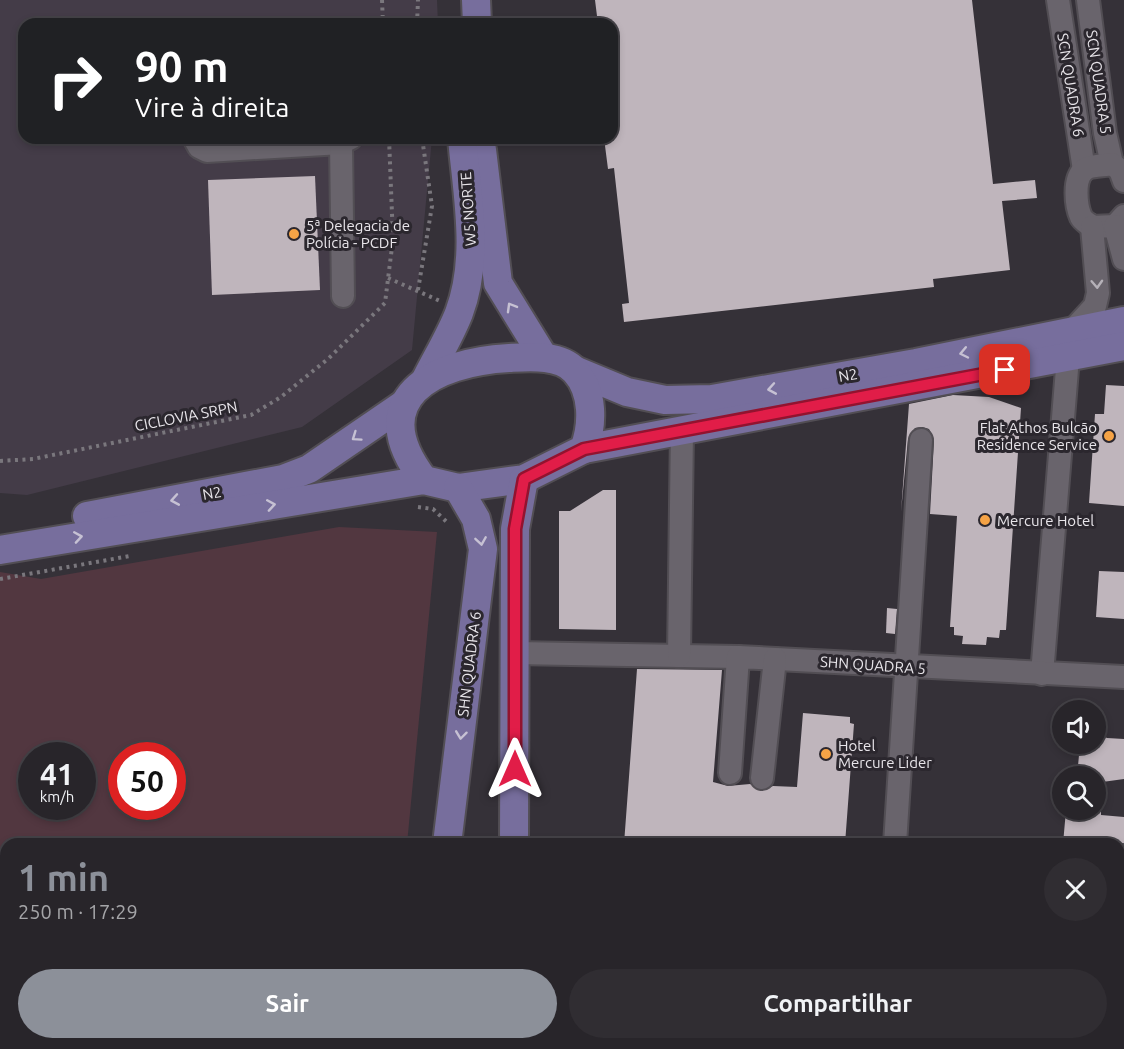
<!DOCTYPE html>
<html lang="pt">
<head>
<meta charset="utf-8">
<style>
  body { margin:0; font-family:Ubuntu,sans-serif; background:#302d32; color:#f1f3f6; height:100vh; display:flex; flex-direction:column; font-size:22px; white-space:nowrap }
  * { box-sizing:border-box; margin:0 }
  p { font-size:20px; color:#a5a5a8 }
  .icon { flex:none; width:33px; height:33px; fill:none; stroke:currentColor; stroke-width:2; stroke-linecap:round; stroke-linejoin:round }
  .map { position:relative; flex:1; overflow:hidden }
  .drawer { position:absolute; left:0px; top:838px; width:1125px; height:212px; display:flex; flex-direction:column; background:#28252a; border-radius:18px 18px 0 0; box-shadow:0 3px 9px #0003,0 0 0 2px #444247 }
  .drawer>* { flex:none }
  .top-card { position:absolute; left:18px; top:18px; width:600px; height:126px; border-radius:18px; box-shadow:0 3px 9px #0003,0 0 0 2px #444247; background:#202124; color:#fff; overflow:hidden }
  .fabs { position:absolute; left:1052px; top:700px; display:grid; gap:12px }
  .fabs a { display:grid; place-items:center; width:54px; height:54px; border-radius:50%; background:#28252a; box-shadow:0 3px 9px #0003,0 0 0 2px #444247; font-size:30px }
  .speed { position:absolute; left:18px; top:742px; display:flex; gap:12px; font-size:30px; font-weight:700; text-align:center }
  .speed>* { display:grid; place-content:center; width:78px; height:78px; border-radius:50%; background:#28252a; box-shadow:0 3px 9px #0003,0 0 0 2px #444247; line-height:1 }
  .speed small { font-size:15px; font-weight:400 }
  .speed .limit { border:9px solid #d22; background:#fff; color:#111 }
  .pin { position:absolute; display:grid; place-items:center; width:51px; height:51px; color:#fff; margin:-26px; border-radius:12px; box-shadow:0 3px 9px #0006 }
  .me { position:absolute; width:66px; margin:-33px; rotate:0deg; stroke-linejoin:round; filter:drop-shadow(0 0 4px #0008) }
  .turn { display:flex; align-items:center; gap:21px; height:126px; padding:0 18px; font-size:27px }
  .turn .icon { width:78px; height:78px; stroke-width:2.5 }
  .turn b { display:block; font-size:42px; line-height:51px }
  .round { display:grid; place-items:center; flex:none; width:63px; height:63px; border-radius:32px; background:#302d32 }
  .head { display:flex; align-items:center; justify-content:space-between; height:102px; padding:0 18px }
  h1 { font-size:36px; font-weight:600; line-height:45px; color:#8c9099 }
  .cta { display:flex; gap:12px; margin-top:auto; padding:12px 18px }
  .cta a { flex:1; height:69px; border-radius:36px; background:#8c9099; color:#fff; font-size:24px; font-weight:600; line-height:69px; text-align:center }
  .cta a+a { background:#302d32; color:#f1f3f6 }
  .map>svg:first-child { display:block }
  .built { fill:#443c48 }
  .green { fill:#523740; fill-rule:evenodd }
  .building { fill:#bfb5bc }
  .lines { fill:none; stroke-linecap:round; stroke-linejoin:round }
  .minor-casing { stroke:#524e54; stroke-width:26 }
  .major-casing { stroke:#524e54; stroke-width:32 }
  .highway-casing { stroke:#524e54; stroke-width:36 }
  .path { stroke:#7a777d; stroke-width:4; stroke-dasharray:3 4.5; stroke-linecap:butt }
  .minor { stroke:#69646c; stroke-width:22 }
  .major { stroke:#776e9d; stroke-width:28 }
  .highway { stroke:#8174bd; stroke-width:33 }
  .oneway { stroke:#b5b1b8 }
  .oneway2 { stroke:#c6c1d3 }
  .route-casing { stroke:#92132f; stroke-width:15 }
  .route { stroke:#e11d48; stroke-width:10 }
  .poi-dot { fill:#f5a346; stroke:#2b272e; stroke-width:2 }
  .labels { text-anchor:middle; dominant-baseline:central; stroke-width:6; stroke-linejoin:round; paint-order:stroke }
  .street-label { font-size:15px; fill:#e8e5ea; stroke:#2b272e }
  .poi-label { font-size:15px; fill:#e8e5ea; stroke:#2b272e; text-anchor:start }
</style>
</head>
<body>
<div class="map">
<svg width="1124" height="1049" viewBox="0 0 1124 1049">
  <rect width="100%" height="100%" fill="#353138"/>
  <polygon class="built" points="0,0 437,0 438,24 24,24 24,138 432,138 412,350 302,427 27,495 0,493"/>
  <g class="green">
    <path d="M 339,527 L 437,532 L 407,844 L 6,844 L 6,906 L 0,905 L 0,572 L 41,579 ZM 32,756 L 82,756 L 82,807 L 32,807 ZM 122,756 L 172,756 L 172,807 L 122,807 Z"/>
    <polygon points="13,1044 367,1044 412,1049 23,1049"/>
  </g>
  <g class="building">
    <polygon points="595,0 972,0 993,184 1035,180 1037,198 1002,201 1010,270 933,279 934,287 624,322 622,304 629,303 614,168 608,169 604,138 612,138 612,24 598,24"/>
    <polygon points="315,176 320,290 212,295 208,180"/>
    <polygon points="1106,385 1124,386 1124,506 1089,503 1095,414 1104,414"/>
    <polygon points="953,395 989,397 1021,408 1006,630 1000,630 999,638 987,637 986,645 962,644 963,636 954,635 954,627 950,627 957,516 930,514 934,440 929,429 922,427 915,428 908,439 901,512 909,404"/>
    <polygon points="603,490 616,490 616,630 559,629 559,511 570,511"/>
    <polygon points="1099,571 1124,572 1124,619 1096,617"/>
    <polygon points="887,608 897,609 895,634 886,633"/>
    <polygon points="637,669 722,670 713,782 728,786 750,784 761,791 773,786 797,787 803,713 850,717 850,723 854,724 845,844 624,844"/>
    <polygon points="1095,731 1107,738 1124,739 1124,779 1095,783 1095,777 1077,777 1079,755 1085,744 1095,744"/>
    <polygon points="1066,810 1101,810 1101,815 1124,817 1124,843 1063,844"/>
  </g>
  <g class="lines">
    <defs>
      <g id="minor">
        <polyline points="1058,0 1084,170"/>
        <polyline points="1088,0 1105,133 1112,164"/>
        <polyline points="194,138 199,147 207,151 341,143 351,138"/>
        <polyline points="341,143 343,296"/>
        <path d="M 1124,181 L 1120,170 L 1112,164 C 1104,166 1090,165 1084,170 C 1073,179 1076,206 1081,217 C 1083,221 1089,224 1092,227 L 1115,226 L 1124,216"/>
        <polyline points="1115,226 1124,259"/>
        <polyline points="1072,331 1095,306 1098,293 1092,227"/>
        <polyline points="515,653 738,657"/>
        <polyline points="679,656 682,429"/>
        <polyline points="1042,674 1068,357"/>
        <polyline points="730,773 738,657 1124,677"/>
        <polyline points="762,778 775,659"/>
        <polyline points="895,844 921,440"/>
        <polyline points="1119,856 1124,856"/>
        <polyline points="0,1049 1,1049"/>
        <polyline points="882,1049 882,1044"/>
      </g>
      <g id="major">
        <polyline points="476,0 477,24"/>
        <polyline points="482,150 498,283 543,356"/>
        <polyline points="574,370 627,392 665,400 712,399 916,363 1124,321"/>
        <path d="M 426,379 C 437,357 450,336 459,313 C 480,257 467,195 462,138"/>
        <polyline points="584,449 1124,346"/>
        <polyline points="87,516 283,479 309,469 404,404"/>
        <path d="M 0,550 L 424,480 L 458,488 L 524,479 L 584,449 C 593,425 594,392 575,371 C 560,354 528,357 509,358 C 433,362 362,399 424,480"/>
        <polyline points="447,844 483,549 476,519 458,488"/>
        <polyline points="514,844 515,529 524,479"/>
      </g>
      <g id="highway">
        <polyline points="0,950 6,951"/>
        <polyline points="507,1044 510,1049"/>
        <polyline points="779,1044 820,1049"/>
      </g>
    </defs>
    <use href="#minor" class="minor-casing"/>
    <use href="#major" class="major-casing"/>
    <use href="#highway" class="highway-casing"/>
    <g class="path">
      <polyline points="382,0 383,24"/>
      <polyline points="417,24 418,0"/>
      <polyline points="388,278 440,301"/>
      <polyline points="418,290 432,206 422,138"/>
      <polyline points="0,461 33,459 251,415 281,397 329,358 385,303 393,239 389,138"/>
      <polyline points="418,507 433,509 449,524"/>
      <polyline points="0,579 130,556"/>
      <polyline points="0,907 6,908"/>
      <polyline points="0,1002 6,1003"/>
      <polyline points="1119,1041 1124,1041"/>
      <polyline points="167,1044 183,1049"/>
      <polyline points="1102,1049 1102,1044"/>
    </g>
    <use href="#minor" class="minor"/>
    <use href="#major" class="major"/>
    <use href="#highway" class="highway"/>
  </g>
  <defs><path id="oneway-chevron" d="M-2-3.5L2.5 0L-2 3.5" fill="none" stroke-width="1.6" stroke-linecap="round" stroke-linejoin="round" transform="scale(1.5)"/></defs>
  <use class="oneway" href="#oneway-chevron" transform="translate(1097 284) rotate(87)"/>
  <g class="oneway2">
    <use href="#oneway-chevron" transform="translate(511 307) rotate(-120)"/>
    <use href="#oneway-chevron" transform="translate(964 353) rotate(168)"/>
    <use href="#oneway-chevron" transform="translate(772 389) rotate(170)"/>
    <use href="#oneway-chevron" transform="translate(356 437) rotate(145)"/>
    <use href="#oneway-chevron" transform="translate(175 500) rotate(170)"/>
    <use href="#oneway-chevron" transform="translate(271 505) rotate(-9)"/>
    <use href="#oneway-chevron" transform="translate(78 537) rotate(-9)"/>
    <use href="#oneway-chevron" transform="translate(481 541) rotate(81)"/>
    <use href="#oneway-chevron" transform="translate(461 735) rotate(97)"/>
  </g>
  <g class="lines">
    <defs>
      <polyline id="route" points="515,769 515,529 524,479 584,449 1005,370"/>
    </defs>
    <use href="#route" class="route-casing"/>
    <use href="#route" class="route"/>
  </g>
  <g class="poi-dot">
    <circle cx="294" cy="234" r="6"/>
    <circle cx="1109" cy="436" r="6"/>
    <circle cx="985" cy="520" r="6"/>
    <circle cx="826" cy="754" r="6"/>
  </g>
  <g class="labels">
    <g class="street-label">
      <text transform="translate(1099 82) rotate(82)">SCN QUADRA 5</text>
      <text transform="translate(1071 85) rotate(81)">SCN QUADRA 6</text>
      <text transform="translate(468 209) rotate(-94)">W5 NORTE</text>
      <text transform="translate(848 375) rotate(-10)">N2</text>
      <text transform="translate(186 416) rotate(-11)">CICLOVIA SRPN</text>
      <text transform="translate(212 493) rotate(-10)">N2</text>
      <text transform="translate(469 664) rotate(-83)">SHN QUADRA 6</text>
      <text transform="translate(873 665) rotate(4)">SHN QUADRA 5</text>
    </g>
    <g class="poi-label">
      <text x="306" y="225">5ª Delegacia de<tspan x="306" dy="17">Polícia - PCDF</tspan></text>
      <text x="1097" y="427" text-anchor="end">Flat Athos Bulcão<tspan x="1097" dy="17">Residence Service</tspan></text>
      <text x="997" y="520">Mercure Hotel</text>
      <text x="838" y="745">Hotel<tspan x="838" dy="17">Mercure Lider</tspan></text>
    </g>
  </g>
</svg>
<div class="fabs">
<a><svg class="icon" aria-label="sound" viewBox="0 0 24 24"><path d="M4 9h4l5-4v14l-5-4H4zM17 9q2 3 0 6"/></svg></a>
<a><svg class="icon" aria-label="search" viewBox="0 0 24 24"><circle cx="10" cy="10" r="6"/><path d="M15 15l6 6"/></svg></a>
</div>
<div class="speed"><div>41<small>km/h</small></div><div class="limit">50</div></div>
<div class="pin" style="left:1005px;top:370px;background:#d93025"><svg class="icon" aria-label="arrive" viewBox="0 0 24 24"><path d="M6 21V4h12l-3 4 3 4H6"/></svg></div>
<svg class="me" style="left:515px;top:769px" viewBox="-20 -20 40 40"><path d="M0-17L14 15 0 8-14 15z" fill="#e11d48" stroke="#fff" stroke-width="4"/></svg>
<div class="top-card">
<div class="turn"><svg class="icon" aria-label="right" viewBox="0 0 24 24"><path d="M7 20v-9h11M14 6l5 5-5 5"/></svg><div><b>90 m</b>Vire à direita</div></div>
</div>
<section class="drawer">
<div class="head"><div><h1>1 min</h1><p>250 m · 17:29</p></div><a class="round"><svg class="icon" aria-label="close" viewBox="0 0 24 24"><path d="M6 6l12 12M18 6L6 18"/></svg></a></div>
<div class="cta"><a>Sair</a><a>Compartilhar</a></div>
</section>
</div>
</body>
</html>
